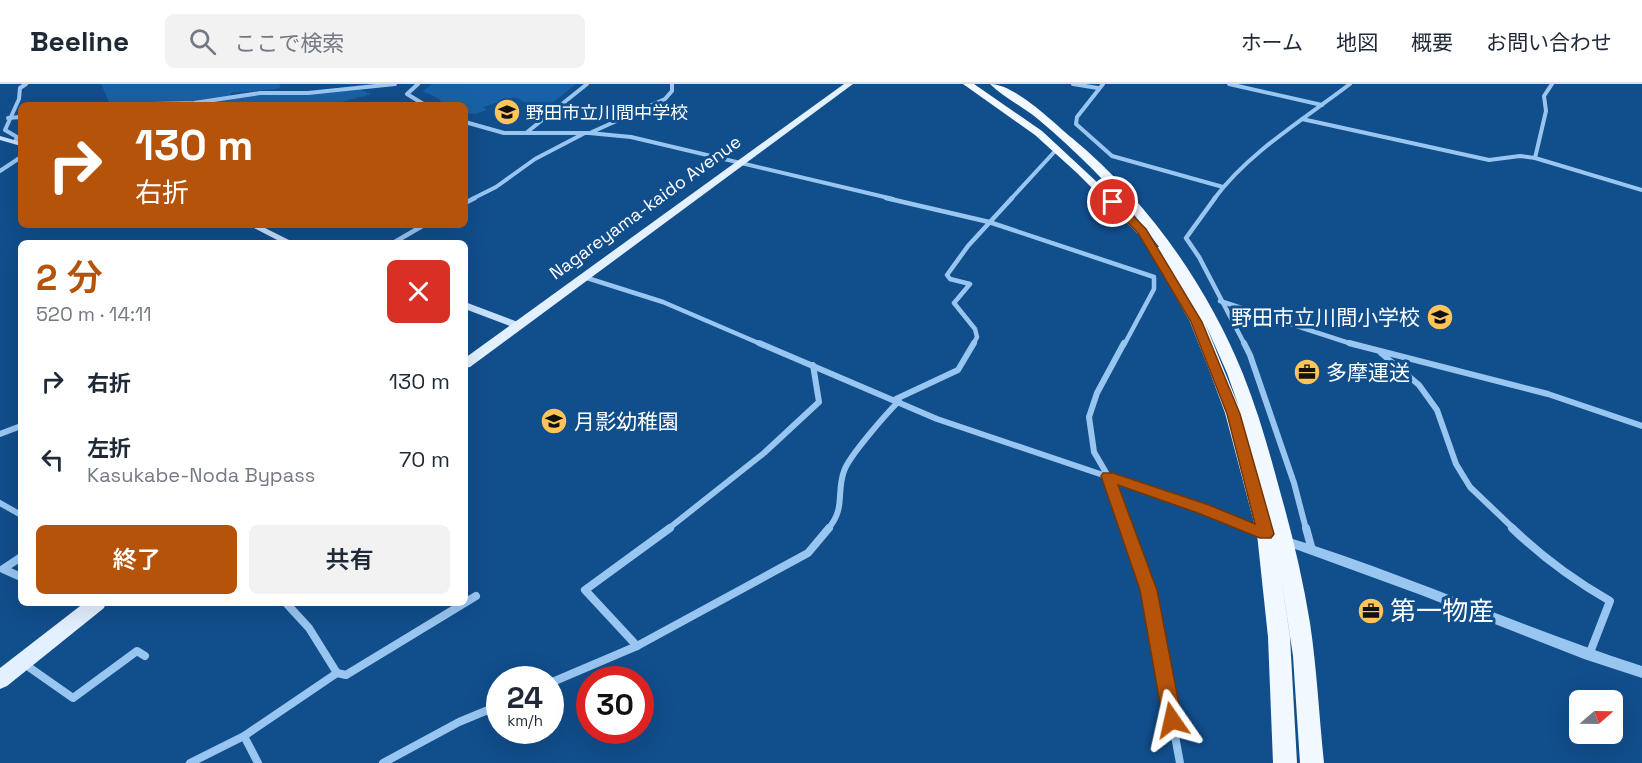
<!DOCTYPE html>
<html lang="ja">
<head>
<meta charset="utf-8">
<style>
  body { margin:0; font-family:"Space Grotesk","Noto Sans JP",sans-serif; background:#f2f2f3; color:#1f2937; height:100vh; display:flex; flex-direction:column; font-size:22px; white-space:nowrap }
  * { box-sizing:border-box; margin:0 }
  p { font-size:20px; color:#747a83 }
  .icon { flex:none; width:33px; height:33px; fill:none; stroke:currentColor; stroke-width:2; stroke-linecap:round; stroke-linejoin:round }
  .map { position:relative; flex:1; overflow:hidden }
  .details { position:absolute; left:18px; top:156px; width:450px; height:366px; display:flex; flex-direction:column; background:#fff; border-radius:9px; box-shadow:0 6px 24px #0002 }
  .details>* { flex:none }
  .banner { position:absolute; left:18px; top:18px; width:450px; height:126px; border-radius:9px; box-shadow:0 6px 24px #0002; background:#b45309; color:#fff; overflow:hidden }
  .needle { width:39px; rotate:70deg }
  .controls { position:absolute; left:1569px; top:606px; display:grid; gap:12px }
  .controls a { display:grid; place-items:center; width:54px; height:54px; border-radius:9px; background:#fff; box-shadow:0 6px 24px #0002; font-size:30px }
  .speed { position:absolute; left:486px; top:582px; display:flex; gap:12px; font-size:30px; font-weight:700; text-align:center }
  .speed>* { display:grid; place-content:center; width:78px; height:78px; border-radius:50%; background:#fff; box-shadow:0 6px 24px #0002; line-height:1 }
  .speed small { font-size:15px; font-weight:400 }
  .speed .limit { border:9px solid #d22; background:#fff; color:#111 }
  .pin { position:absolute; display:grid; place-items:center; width:51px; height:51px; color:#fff; margin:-26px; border:3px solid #fff; border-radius:50%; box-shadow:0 2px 6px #0007 }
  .me { position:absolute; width:66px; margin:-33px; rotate:349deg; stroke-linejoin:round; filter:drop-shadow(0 0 4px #0008) }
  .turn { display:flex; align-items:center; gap:21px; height:126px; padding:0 18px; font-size:27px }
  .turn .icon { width:78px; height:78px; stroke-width:2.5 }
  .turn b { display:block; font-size:42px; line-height:51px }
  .round { display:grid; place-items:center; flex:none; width:63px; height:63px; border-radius:9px; background:#f2f2f3 }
  .overview { display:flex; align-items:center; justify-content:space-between; height:102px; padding:0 18px }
  h1 { font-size:36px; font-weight:600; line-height:45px; color:#b45309 }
  .primary-button { display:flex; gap:12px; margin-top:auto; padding:12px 18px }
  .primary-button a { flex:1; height:69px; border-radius:9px; background:#b45309; color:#fff; font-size:24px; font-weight:600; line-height:69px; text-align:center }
  .primary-button a+a { background:#f2f2f3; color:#1f2937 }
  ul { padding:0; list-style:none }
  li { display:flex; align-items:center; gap:18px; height:78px; padding:0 18px }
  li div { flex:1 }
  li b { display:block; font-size:22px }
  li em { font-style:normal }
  header { display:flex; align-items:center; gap:36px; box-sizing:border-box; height:84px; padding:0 30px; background:#fff; border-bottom:2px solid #e0e1e3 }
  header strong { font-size:28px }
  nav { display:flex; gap:33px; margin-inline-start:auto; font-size:21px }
  .search { width:420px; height:54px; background:#f2f2f3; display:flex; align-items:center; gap:15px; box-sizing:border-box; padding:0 21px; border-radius:9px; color:#747a83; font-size:22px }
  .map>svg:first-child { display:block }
  .green { fill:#1961a6 }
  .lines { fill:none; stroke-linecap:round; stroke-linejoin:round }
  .minor-far3 { stroke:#99c6f1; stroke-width:4 }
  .minor-far2 { stroke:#99c6f1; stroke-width:4.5 }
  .minor-far1 { stroke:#99c6f1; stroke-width:6 }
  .minor { stroke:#99c6f1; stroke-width:8 }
  .tertiary { fill:#99c6f1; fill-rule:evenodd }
  .secondary { fill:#c7e1fc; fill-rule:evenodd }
  .primary { fill:#e3f0ff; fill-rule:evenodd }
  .trunk { fill:#f1f8ff; fill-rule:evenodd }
  .route { fill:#b45309; stroke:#753606; stroke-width:1.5 }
  .labels { text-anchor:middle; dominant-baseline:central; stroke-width:6; stroke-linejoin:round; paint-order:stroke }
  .far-poi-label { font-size:18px; fill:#fff; stroke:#114e8c; text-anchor:start }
  .far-street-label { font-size:18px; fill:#fff; stroke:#114e8c }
  .poi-label { font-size:21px; fill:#fff; stroke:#114e8c; text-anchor:start }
  .near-poi-label { font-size:26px; fill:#fff; stroke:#114e8c; text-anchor:start }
</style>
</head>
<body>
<header>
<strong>Beeline</strong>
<div class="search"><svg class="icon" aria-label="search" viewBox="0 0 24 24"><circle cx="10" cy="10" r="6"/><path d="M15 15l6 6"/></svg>ここで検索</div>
<nav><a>ホーム</a><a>地図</a><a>概要</a><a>お問い合わせ</a></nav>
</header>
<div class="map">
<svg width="1642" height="679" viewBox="0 0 1642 679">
  <rect width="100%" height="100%" fill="#114e8c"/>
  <g class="green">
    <polygon points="101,0 279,0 281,3 277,5 231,9 231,12 200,17 110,20"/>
    <polygon points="432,0 576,0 542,27 514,13 483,23 487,26 475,30 465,29 465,21 443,20 439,15 423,7"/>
    <polygon points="360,6 372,10 330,21 173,21 211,19 263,10 300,11"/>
  </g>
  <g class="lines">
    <g class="minor-far3">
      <polyline points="418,0 407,10 425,21"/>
      <polyline points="1073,0 1098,4"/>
      <polyline points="1103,0 1077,33 1076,40 1112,72 1223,103"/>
      <polyline points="1229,0 1322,21"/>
      <polyline points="115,21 194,19 260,9 308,9 395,0"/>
      <polyline points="8,34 21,33"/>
      <polyline points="1302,35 1489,76 1520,72 1535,74 1642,106"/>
      <polyline points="465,38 504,49 589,49 631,53 893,115"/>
      <polyline points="592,48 665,15 672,7 672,0"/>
      <polyline points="526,49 587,0"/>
      <polyline points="15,58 17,53 5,46 19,15 20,4 26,0"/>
      <polyline points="1535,74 1546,27 1544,12 1552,0"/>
      <polyline points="0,87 21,73"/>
      <polyline points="472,115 496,103 535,75 583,50"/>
      <polyline points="1011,115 1057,65"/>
      <path d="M 1214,115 C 1249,68 1304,35 1350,0"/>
    </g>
    <g class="minor-far2">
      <polyline points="886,114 989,138 1154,193 1154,205 1124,261"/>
      <polyline points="1215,114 1186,154 1199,173 1245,261"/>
      <polyline points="465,119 475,114"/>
      <polyline points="393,159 424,141"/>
      <polyline points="584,193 663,218 763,261"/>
      <polyline points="1220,217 1355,261"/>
      <polyline points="973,261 977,253 975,245 954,219 970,200 950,195 947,191 968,162 1012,114"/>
    </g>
    <g class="minor-far1">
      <polyline points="759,259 937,335 1204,425 1253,445"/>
      <polyline points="1124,259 1097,309 1089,333 1094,368 1108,392 1127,445"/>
      <polyline points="1244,259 1250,271 1294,399 1306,445"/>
      <polyline points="1349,259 1548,310 1642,342"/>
      <polyline points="1381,269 1419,301 1437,326 1456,380 1470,403 1514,445"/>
      <polyline points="896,315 958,286 974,259"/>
      <polyline points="0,350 21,342"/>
      <polyline points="0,419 21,431"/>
      <polyline points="668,445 764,369 819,318 813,281"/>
      <path d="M 828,445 C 846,424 836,409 844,387 C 849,372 887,329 899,317"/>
    </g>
    <g class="minor">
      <polyline points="1126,444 1148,506 1180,679"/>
      <polyline points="1249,444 1262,449"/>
      <polyline points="1306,444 1312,466"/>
      <path d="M 1512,444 C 1541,472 1575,497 1610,517 L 1589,571"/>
      <polyline points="21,473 3,485 21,493"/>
      <polyline points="637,562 585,506 670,444"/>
      <polyline points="23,579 73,614 137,567 145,572"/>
      <polyline points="337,589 346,591 476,512"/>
      <polyline points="550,599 637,562 808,469 829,444"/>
      <polyline points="244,652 258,679"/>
      <polyline points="190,679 244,652 337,589 309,544 286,519"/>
      <polyline points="383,679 459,638 500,621"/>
    </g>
    <path class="tertiary" d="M 1280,451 C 1403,488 1520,543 1642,582 L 1642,594 L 1584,575 L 1421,511 L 1276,458 L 1274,455 L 1276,452 Z"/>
    <g class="secondary">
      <polygon points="0,52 21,58 21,62 0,56"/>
      <polygon points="248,141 259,141 295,159 283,159"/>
      <polygon points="465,218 523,240 524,242 519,245 515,244 465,225"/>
    </g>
    <g class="primary">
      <polygon points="844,0 853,0 470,283 465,284 465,274"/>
      <polygon points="84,519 106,519 104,524 7,602 0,605 0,584"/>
    </g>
    <path class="trunk" d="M 963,0 L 974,0 L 1042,47 L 1141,139 C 1110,101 1077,68 1039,36 C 1024,23 1004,14 990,0 C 1015,0 1053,38 1072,54 C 1146,115 1207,201 1243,290 C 1259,330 1270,370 1281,411 C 1293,453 1303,496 1310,539 C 1317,586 1319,632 1324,679 L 1300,679 L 1293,572 L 1280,486 L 1290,553 L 1297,679 L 1273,679 L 1268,553 L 1257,450 L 1225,329 L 1208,283 L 1190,238 L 1149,166 L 1150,163 L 1159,163 L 1148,148 L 1142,151 L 1138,150 L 1077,89 L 1035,51 ZM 1205,239 L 1227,289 L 1239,323 Z"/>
  </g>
  <polygon class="route" points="1110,116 1117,116 1146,145 1202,238 1240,330 1274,450 1271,454 1260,454 1198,429 1118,401 1157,506 1182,636 1179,642 1172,644 1165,642 1163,636 1140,506 1101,392 1103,389 1113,389 1209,421 1255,440 1227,330 1191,238 1138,149 1110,121"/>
  <defs>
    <symbol id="school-disc" viewBox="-11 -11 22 22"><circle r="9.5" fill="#ffc559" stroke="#114e8c"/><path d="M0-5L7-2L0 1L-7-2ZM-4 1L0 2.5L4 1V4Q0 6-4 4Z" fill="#111"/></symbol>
    <symbol id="office-disc" viewBox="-11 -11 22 22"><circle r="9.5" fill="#ffc559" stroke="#114e8c"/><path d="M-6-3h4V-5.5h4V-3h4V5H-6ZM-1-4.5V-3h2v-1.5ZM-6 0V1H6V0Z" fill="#111"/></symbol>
  </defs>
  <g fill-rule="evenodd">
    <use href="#school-disc" x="492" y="13" width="30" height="30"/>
    <use href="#school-disc" x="1425" y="218" width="30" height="30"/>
    <use href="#office-disc" x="1292" y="273" width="30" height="30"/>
    <use href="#school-disc" x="539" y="322" width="30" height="30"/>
    <use href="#office-disc" x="1356" y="512" width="30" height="30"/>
  </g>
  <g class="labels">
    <g class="far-poi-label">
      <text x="526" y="28">野田市立川間中学校</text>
    </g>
    <g class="far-street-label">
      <text transform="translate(645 123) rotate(-36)">Nagareyama-kaido Avenue</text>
    </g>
    <g class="poi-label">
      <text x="1420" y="233" text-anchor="end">野田市立川間小学校</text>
      <text x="1326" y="288">多摩運送</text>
      <text x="574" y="337">月影幼稚園</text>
    </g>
    <g class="near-poi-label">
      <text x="1390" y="527">第一物産</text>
    </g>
  </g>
</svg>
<div class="controls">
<a><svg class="needle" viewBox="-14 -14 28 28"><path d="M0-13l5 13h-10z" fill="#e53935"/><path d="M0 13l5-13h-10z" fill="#747a83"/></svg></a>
</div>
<div class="speed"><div>24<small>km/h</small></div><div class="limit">30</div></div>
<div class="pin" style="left:1113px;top:118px;background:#d93025"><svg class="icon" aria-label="arrive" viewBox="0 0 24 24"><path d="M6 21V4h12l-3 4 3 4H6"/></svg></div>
<svg class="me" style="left:1172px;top:636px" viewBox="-20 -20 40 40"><path d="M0-17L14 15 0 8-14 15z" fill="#b45309" stroke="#fff" stroke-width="4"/></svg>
<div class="banner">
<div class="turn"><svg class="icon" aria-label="right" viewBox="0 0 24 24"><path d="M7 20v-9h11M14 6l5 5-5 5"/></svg><div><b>130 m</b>右折</div></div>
</div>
<section class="details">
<div class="overview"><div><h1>2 分</h1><p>520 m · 14:11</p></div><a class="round" style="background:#d93025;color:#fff"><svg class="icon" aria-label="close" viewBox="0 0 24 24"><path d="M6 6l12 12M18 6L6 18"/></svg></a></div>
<ul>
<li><svg class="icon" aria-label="right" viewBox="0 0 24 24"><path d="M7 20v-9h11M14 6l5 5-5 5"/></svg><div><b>右折</b></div><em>130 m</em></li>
<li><svg class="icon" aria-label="left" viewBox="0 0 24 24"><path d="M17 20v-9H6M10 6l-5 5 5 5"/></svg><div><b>左折</b><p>Kasukabe-Noda Bypass</p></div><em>70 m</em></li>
</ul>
<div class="primary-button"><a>終了</a><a>共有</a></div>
</section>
</div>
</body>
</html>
